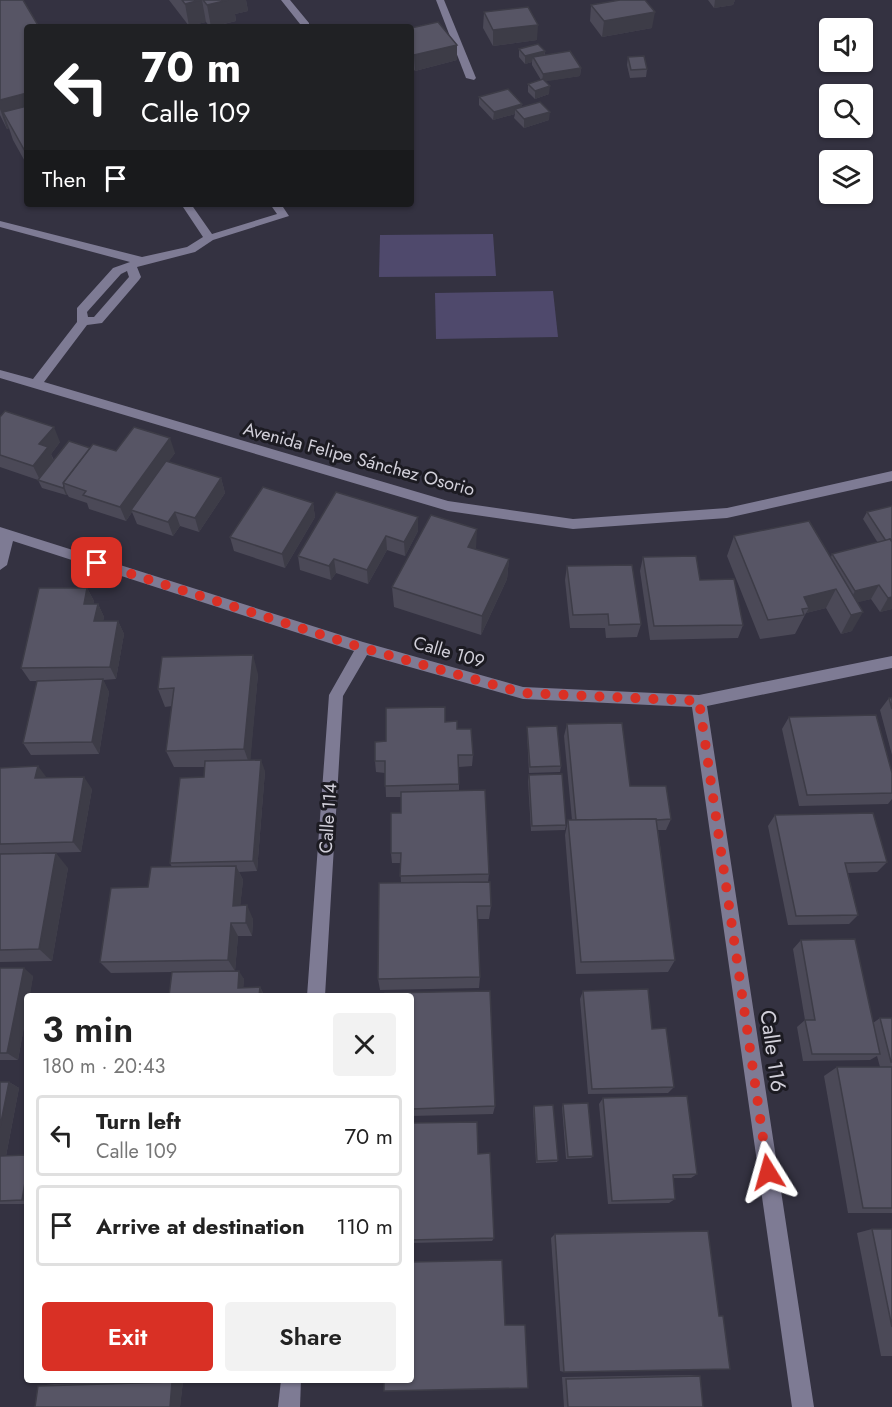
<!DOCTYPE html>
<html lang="en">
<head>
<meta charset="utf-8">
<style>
  body { margin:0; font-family:Jost,sans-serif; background:#f2f2f2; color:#222; height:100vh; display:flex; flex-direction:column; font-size:22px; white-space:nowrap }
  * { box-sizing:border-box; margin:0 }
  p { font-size:20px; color:#767676 }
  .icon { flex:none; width:33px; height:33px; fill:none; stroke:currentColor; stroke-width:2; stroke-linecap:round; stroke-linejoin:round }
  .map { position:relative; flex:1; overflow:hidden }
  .panel { position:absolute; left:24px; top:993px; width:390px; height:390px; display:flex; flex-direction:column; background:#fff; border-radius:6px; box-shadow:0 2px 4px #0004 }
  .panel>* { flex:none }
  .top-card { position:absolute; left:24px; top:24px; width:390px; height:183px; border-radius:6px; box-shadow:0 2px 4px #0004; background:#202124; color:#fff; overflow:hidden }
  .controls { position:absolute; left:819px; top:18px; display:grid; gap:12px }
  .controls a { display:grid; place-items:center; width:54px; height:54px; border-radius:6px; background:#fff; box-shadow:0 2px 4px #0004; font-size:30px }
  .pin { position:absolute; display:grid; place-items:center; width:51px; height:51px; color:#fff; margin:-26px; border-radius:12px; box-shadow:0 3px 9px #0006 }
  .me { position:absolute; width:66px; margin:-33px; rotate:352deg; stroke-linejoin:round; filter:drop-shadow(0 0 4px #0008) }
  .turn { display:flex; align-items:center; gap:21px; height:126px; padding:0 18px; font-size:27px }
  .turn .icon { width:78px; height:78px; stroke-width:2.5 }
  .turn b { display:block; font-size:42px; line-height:51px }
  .then { display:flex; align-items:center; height:57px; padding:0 18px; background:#0003; gap:12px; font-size:22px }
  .round { display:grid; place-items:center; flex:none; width:63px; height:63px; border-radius:6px; background:#f2f2f2 }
  .headline { display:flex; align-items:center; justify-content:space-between; height:102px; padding:0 18px }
  h1 { font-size:36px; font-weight:600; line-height:45px }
  .cta { display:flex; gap:12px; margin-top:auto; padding:12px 18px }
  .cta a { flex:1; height:69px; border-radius:6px; background:#d93025; color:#fff; font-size:24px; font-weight:600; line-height:69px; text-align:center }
  .cta a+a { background:#f2f2f2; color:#222 }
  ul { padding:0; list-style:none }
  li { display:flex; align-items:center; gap:18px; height:81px; margin:0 12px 9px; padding:0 6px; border:3px solid #e0e0e0; border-radius:6px }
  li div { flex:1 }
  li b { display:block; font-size:22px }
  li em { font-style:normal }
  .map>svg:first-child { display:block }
  .green { fill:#4f496c }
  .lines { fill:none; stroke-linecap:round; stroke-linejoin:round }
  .minor { fill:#7e7b94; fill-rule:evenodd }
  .wall { fill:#4b4957 }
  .shaded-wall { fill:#3d3c47 }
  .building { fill:#575565; stroke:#3d3c47; stroke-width:1.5 }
  .route { stroke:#d93025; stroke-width:10; stroke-dasharray:0 18 }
  .labels { text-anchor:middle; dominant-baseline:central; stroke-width:6; stroke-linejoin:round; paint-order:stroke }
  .street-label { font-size:18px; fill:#d2d0da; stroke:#1c1b22 }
  .near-street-label { font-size:21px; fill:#d2d0da; stroke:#1c1b22 }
</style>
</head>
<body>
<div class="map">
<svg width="892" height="1407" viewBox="0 0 892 1407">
  <rect width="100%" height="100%" fill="#343241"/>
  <g class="green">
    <polygon points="493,234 496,276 379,277 380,235"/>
    <polygon points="553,291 558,337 436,339 435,293"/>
  </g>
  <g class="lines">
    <g class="minor">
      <polygon points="281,0 290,0 309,23 309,27 294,27 300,24"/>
      <polygon points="436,0 444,0 476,78 474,80 466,78"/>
      <path d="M 181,204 L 191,204 L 212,234 L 277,214 L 270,204 L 281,204 L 289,216 L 213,240 L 195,252 L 137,267 L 141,277 L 139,280 L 102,323 L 87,325 L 44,382 L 448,501 L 573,519 L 727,508 L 892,471 L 892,481 L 727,518 L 573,529 L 448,511 L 0,378 L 0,370 L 33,379 L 77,322 L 77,308 L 113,268 L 130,262 L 0,227 L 0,221 L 142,257 L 187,247 L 203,237 ZM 127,271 L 129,277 L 94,317 L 88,317 L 87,312 L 121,274 Z"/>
      <polygon points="0,527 363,642 523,687 699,695 892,656 892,668 707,706 814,1407 792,1407 692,707 523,699 367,655 343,696 325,996 307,996 329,695 354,651 13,541 7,565 0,570"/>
      <polygon points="281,1380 301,1380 300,1407 278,1407"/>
    </g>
  </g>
  <g class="wall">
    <polygon points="0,0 27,27 27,165 13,140 9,128 7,129 0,115"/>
    <polygon points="169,0 246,0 248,11 235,14 236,21 212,27 210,27 206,22 189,26"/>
    <polygon points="708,0 735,0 733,5 714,8"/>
    <polygon points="591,5 652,28 602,37 590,21"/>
    <polygon points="484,12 537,40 493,46 483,28"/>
    <polygon points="411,28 457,60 415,71 411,66"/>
    <polygon points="519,49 545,51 545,55 581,68 580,76 545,81 549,94 535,99 528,92 528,84 541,80 532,65 532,62 525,64 519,57"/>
    <polygon points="628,57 647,69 646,77 630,78 627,65"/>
    <polygon points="479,97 522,107 549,120 524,128 514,118 515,114 493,120 479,105"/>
    <polygon points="0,417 60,442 51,454 54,460 90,448 116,451 175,453 168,462 221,478 225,493 199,532 180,526 173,536 137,524 132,512 126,521 89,509 87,503 69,497 67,494 66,495 42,488 38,480 0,467"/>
    <polygon points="313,503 315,517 285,568 234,551 230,537"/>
    <polygon points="892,506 892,609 880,612 871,599 857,602 852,631 841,634 826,608 806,613 795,634 760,639 727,556 734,536 831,557 832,554 878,543 863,519 867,512"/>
    <polygon points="418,517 418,531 405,556 387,550 368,584 336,573 331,580 300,570 298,556"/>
    <polygon points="643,557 700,580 743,625 738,638 650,640 640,571"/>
    <polygon points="509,559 507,579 481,635 394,607 392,587"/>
    <polygon points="567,566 641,624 637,637 606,638 605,628 570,628 565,580"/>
    <polygon points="87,588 94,601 93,604 98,604 104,617 103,621 118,621 124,634 116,679 103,680 109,692 99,754 31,755 23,743 44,681 30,681 21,668"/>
    <polygon points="258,674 250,760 265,771 257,871 239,872 243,880 240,906 253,919 252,936 238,936 235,971 244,979 243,988 260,987 264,995 172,972 111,973 100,962 148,887 172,867 170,863 204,777 205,767 174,767 166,751 172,706 165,707 158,689"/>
    <polygon points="889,698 892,698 892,755 880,710"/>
    <polygon points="789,717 892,773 892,799 888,804 799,806 782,729"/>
    <polygon points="445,722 457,729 473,755 472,766 459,767 459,791 489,874 488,882 491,906 489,919 478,919 480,977 479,988 380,990 378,979 401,883 400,863 392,863 391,853 401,813 401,797 386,797 385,773 376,772 375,761 386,741"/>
    <polygon points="567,724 630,786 671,819 666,830 658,830 675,960 668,972 576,974 565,835 568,820 572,820 564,736"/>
    <polygon points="527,727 561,766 560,772 529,773 527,733"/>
    <polygon points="0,768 92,789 81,852 0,854"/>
    <polygon points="529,775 566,825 565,830 531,831 528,781"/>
    <polygon points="775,815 887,862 877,872 848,873 858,915 849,924 788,925 768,826"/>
    <polygon points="0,854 68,868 52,961 0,962"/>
    <polygon points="801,940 873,1023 880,1018 892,1018 892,1213 848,1213 824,1076 837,1067 880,1067 877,1056 870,1060 803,1061 797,1027 805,1020 793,949"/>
    <polygon points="0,968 33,976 18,1060 0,1060"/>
    <polygon points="583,991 652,1029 674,1087 668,1093 588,1094 580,999"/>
    <polygon points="411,996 495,1106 493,1114 411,1116"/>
    <polygon points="0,1082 9,1082 19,1088 6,1156 27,1155 27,1204 0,1204"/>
    <polygon points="603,1098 697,1174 691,1178 673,1178 675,1199 669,1203 608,1204 599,1104"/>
    <polygon points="563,1104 593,1156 591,1158 566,1159 562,1107"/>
    <polygon points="534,1106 558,1160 557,1162 536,1163 533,1108"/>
    <polygon points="411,1123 478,1154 494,1238 492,1241 411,1243"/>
    <polygon points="872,1229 892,1229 892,1356 881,1356 857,1233"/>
    <polygon points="555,1234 719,1316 564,1372 560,1371 551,1238"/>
    <polygon points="690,1375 700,1376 703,1407 564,1407 562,1377"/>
    <polygon points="183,1381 180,1407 35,1407 38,1386 54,1384"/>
  </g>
  <g class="shaded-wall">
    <polygon points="200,0 202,0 206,22 189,26 185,4"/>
    <polygon points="228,0 246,0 248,11 235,14 236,21 211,27 207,5"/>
    <polygon points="715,0 735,0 733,5 714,8"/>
    <polygon points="655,12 652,28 602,37 604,21"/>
    <polygon points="538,25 537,40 493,46 493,30"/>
    <polygon points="457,45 457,60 415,71 414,55"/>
    <polygon points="545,51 544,59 533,57 532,62 525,64 525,56"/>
    <polygon points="581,68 580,76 542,82 543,74"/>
    <polygon points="550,86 549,94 535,99 535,91"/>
    <polygon points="27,93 27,124 3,112 9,128 7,129 0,109 0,100"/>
    <polygon points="522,104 522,112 515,109 515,114 493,120 494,112"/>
    <polygon points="550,112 549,120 524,128 524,119"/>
    <polygon points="54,427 60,442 51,454 54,462 40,480 33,466 39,444"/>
    <polygon points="170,438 175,453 133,511 131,510 132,512 126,521 120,507"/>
    <polygon points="221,478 225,493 199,532 195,518"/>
    <polygon points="64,486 67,494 66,495 63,488"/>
    <polygon points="313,503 315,517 285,568 282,554"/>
    <polygon points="175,512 180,526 173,536 168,522"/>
    <polygon points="418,517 418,531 405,556 404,542"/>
    <polygon points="477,529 476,549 468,547"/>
    <polygon points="386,536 387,550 368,584 367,570"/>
    <polygon points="334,559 336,573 331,580 329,566"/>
    <polygon points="509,559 507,579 481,635 482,616"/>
    <polygon points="879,585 871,599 848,605 855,591"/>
    <polygon points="87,588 94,601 91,618 84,604"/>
    <polygon points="836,589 826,608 806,613 809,608 804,597"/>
    <polygon points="892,597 892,609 880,612 888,598"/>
    <polygon points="98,604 104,617 100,635 94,621"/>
    <polygon points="863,612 852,631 841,634 851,615"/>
    <polygon points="118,621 124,634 116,679 110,667"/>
    <polygon points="253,655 258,674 250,766 244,749"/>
    <polygon points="103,679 109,692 99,754 92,742"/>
    <polygon points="261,760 265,771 257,871 253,861"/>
    <polygon points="38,766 47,778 35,778"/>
    <polygon points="84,777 92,789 81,852 73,842"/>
    <polygon points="56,853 68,868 52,961 39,949"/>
    <polygon points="236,866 243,880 239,919 233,906"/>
    <polygon points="247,905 253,919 252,936 246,923"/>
    <polygon points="231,923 238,936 235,971 228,960"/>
    <polygon points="24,968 33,976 30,996 27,996 27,1010 18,1060 7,1053"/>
    <polygon points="239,971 244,979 243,996 238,988"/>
    <polygon points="260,987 264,995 264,996 259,996"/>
    <polygon points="9,1082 19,1088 5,1161 0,1159 0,1127"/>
    <polygon points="27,1171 27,1202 22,1200"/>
    <polygon points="183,1381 180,1407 170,1407 172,1382"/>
  </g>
  <g class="building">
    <polygon points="0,0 23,0 39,27 27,27 27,93 0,100"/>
    <polygon points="182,0 200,0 185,4"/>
    <polygon points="203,0 228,0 207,5"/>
    <polygon points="620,0 645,0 655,12 604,21 591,5"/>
    <polygon points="528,7 538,25 493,30 484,12"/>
    <polygon points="438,22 457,45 414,55 411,51 411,28"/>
    <polygon points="538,44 545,51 525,56 519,49"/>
    <polygon points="570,51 581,68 543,74 533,57"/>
    <polygon points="644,56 647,69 631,70 628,57"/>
    <polygon points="543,79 550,86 535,91 528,84"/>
    <polygon points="508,89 522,104 494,112 479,97"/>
    <polygon points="540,102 550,112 524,119 515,109"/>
    <polygon points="27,106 27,153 26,153 3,112"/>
    <polygon points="5,411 54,427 39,444 48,447 33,466 0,455 0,417"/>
    <polygon points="134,427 170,438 120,507 83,495 86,491 63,483 93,444 116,451"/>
    <polygon points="69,441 90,448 63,483 64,486 63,488 38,480"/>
    <polygon points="166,461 221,478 195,518 175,512 168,522 131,510"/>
    <polygon points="263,487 313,503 282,554 230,537"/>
    <polygon points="336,492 418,517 404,542 386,536 367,570 334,559 329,566 298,556"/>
    <polygon points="892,506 892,542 890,539 886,541 867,512"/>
    <polygon points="431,515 477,529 468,547 509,559 482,616 392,587"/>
    <polygon points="809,521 863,612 851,615 836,589 804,597 809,608 802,609 804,615 768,620 734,536"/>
    <polygon points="890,539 892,542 892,597 888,598 879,585 855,591 832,554"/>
    <polygon points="696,556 700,580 734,579 743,625 654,626 643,557"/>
    <polygon points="632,565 641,624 609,625 608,614 573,615 567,566"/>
    <polygon points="39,588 87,588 84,604 98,604 94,621 118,621 110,667 21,668"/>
    <polygon points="253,655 244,749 166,751 174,688 158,689 162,657"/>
    <polygon points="103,679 92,742 23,743 37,681"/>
    <polygon points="889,698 892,698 892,709"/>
    <polygon points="445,707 445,722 457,721 457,729 471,729 473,755 458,755 459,784 385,786 385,761 375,761 375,742 386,741 386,708"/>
    <polygon points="876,715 892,773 892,793 807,795 789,717"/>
    <polygon points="622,723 630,786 666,786 671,819 657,820 656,819 576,820 567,724"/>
    <polygon points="557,726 561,766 530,767 527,727"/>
    <polygon points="261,760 253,861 170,863 180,778 204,777 205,761"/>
    <polygon points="38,766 35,778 84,777 73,842 0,844 0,768"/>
    <polygon points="562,774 566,825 532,826 529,775"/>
    <polygon points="485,790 489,874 400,876 401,853 391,853 391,813 401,813 401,792"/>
    <polygon points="873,813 887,862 845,863 858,915 796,916 775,815"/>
    <polygon points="656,819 675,960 581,962 568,820"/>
    <polygon points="56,853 39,949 0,950 0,854"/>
    <polygon points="236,866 233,906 247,905 246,923 231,923 228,960 100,962 111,888 148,887 151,867"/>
    <polygon points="490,882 491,906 477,906 480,977 378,979 379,883"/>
    <polygon points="855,939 880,1054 812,1054 805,1020 815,1020 801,940"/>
    <polygon points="0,968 24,968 7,1053 0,1053"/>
    <polygon points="239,971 238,988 260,987 259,996 169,996 172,972"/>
    <polygon points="648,989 652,1029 666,1028 674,1087 592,1089 583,991"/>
    <polygon points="490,991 495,1106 411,1109 411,996 385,996 385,993"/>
    <polygon points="880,1018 892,1018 892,1062 891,1062"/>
    <polygon points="837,1067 892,1067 892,1208 863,1208"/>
    <polygon points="0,1082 9,1082 0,1127"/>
    <polygon points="687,1096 697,1174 673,1175 675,1199 612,1201 603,1098"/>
    <polygon points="588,1103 593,1156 568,1157 563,1104"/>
    <polygon points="553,1105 558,1160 537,1161 534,1106"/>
    <polygon points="477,1122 478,1154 490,1153 494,1238 411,1240 411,1123"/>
    <polygon points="27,1155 27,1171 22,1200 0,1201 0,1156"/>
    <polygon points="872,1229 892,1229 892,1327"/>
    <polygon points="708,1231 719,1316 723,1316 730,1369 564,1372 555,1234"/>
    <polygon points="502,1260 505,1325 525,1325 528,1388 384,1391 384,1380 411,1380 411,1262"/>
    <polygon points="700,1376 703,1407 568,1407 566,1379"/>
    <polygon points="172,1382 170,1407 35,1407 38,1386"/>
  </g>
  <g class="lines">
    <polyline class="route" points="97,563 363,648 523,693 699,701 768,1172"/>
  </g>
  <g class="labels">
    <g class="street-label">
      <text transform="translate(359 459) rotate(15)">Avenida Felipe Sánchez Osorio</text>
      <text transform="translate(449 652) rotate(16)">Calle 109</text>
      <text transform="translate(328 818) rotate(-86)">Calle 114</text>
    </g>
    <g class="near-street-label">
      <text transform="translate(773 1051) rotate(82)">Calle 116</text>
    </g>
  </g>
</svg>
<div class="controls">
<a><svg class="icon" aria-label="sound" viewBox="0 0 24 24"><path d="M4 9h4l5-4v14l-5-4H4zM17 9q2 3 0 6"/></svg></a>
<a><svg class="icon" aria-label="search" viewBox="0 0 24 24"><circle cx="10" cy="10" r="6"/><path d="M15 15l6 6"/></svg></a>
<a><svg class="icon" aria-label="layers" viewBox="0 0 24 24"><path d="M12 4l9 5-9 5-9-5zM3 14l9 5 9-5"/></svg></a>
</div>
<div class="pin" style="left:97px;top:563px;background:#d93025"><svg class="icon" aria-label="arrive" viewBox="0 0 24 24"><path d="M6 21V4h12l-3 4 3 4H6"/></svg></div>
<svg class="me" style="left:768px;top:1172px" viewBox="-20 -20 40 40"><path d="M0-17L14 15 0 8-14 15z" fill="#d93025" stroke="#fff" stroke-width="4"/></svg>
<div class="top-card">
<div class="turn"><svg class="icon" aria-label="left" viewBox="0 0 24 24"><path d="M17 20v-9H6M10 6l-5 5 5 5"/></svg><div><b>70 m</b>Calle 109</div></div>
<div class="then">Then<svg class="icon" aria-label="arrive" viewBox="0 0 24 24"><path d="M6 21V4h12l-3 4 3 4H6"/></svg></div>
</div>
<section class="panel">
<div class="headline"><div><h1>3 min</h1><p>180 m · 20:43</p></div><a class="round"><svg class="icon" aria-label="close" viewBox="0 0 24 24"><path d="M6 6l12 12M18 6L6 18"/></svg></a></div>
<ul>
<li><svg class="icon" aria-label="left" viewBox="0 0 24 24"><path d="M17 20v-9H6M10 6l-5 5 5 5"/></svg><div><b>Turn left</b><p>Calle 109</p></div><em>70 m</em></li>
<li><svg class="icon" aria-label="arrive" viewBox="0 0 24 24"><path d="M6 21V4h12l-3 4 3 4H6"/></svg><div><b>Arrive at destination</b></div><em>110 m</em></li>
</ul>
<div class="cta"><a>Exit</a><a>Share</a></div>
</section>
</div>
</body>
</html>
